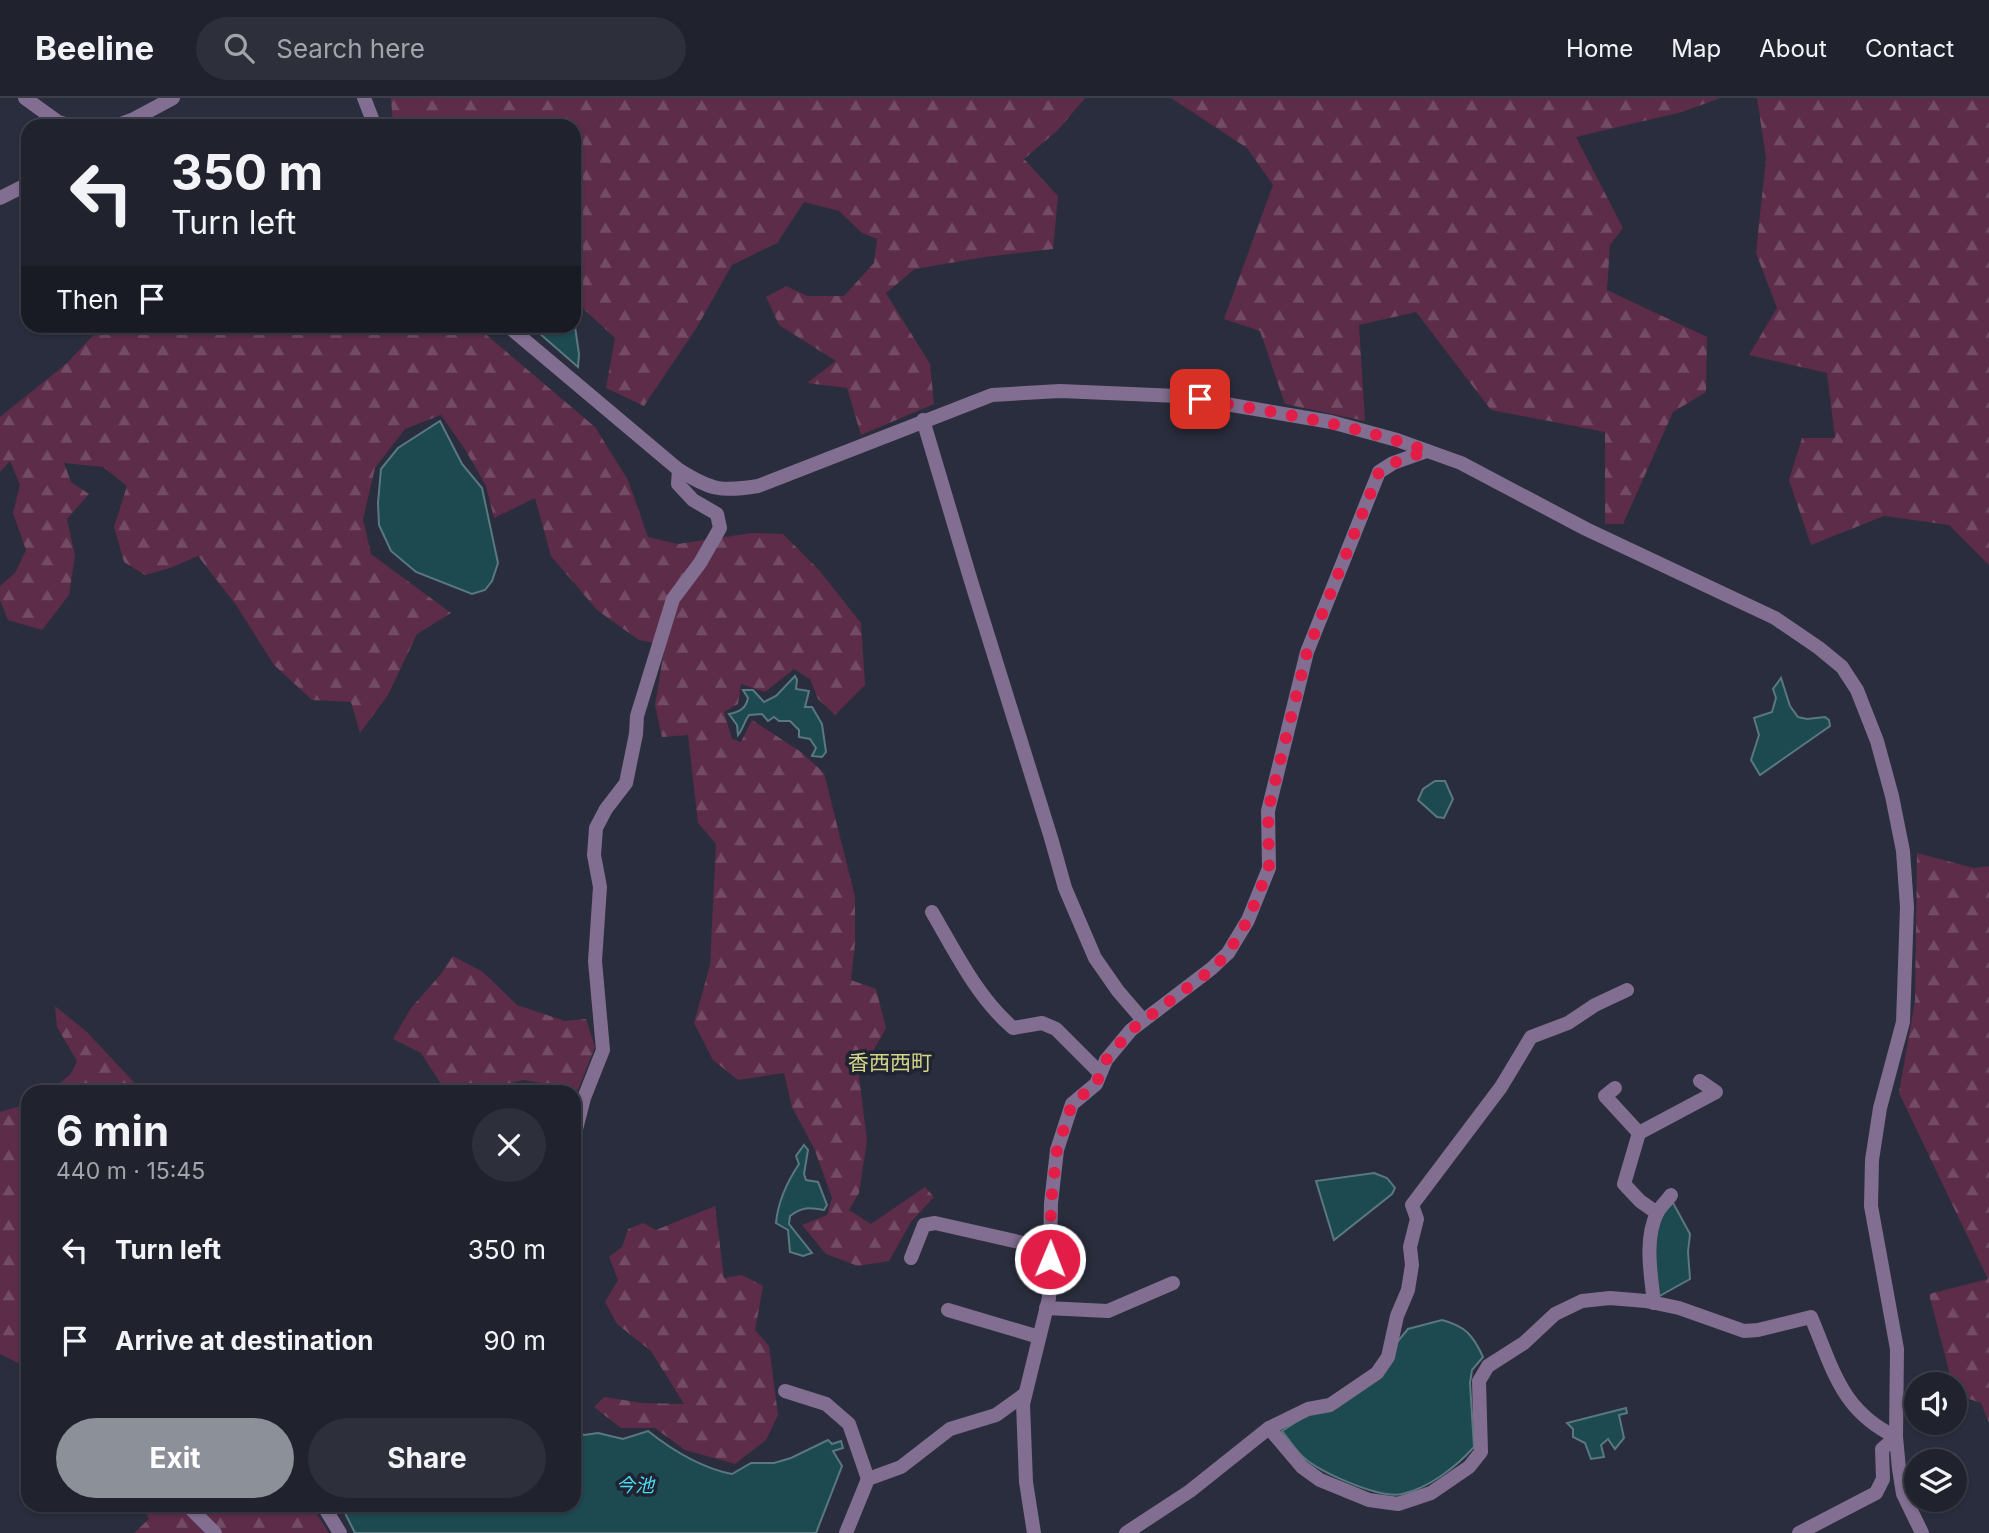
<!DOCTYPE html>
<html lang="en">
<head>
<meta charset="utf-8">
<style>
  body { margin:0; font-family:Inter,"Noto Sans JP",sans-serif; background:#2d2f3a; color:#f1f3f6; height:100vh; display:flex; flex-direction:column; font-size:26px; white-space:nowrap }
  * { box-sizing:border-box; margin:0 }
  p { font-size:23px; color:#a2a4aa }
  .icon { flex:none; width:38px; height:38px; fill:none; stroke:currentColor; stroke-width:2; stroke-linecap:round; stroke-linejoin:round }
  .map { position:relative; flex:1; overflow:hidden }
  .drawer { position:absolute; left:21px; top:987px; width:560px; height:427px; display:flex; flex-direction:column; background:#20222e; border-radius:21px; box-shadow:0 2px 5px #0004,0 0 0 2px #3d3f4a }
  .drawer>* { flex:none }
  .top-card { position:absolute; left:21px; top:21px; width:560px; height:214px; border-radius:21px; box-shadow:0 2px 5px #0004,0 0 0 2px #3d3f4a; background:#20222e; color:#f1f3f6; overflow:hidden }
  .buttons { position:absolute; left:1904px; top:1274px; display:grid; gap:14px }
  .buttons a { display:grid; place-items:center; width:63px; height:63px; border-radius:50%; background:#20222e; box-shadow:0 2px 5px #0004,0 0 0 2px #3d3f4a; font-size:35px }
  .pin { position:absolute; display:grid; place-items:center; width:60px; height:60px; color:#fff; margin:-30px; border-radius:14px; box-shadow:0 4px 10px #0006 }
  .me { position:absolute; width:77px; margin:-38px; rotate:1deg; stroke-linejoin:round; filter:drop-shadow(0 0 5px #0008) }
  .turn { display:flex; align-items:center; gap:24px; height:147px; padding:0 35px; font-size:32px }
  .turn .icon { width:91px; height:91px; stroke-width:2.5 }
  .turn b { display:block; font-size:49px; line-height:60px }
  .then { display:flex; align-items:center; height:66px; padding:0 35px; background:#0003; gap:14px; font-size:26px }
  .round { display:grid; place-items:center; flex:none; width:74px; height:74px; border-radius:37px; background:#2d2f3a }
  .head { display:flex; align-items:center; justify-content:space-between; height:119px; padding:0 35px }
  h1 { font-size:42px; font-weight:700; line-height:52px }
  .button { display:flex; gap:14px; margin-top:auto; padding:14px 35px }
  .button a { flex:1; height:80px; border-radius:42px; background:#8c9099; color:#fff; font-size:28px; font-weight:700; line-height:80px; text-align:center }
  .button a+a { background:#2d2f3a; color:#f1f3f6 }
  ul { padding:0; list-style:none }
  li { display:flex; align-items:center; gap:21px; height:91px; padding:0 35px }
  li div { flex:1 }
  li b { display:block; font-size:26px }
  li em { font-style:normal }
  header { display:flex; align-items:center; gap:42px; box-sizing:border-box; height:98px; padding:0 35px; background:#20222e; border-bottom:2px solid #3d3f4a }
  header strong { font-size:33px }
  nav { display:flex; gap:38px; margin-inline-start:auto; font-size:24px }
  .search { width:490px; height:63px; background:#2d2f3a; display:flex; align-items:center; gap:18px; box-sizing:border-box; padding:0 24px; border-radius:38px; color:#a2a4aa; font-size:26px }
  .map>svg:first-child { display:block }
  .forest { fill:url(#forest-firs) }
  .water { fill:#1d4950; stroke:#597880; stroke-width:2 }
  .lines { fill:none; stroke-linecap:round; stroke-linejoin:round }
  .street { stroke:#826e90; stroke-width:14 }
  .route { stroke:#e11d48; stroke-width:12; stroke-dasharray:0 21.6 }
  .labels { text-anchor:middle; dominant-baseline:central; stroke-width:7; stroke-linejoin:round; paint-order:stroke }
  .water-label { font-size:19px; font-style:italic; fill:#4bdbf1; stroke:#202332 }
  .quarter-label { font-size:21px; fill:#d3d587; stroke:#202332 }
</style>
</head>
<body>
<header>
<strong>Beeline</strong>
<div class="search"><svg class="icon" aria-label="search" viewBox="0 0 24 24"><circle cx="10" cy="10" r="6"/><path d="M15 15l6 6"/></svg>Search here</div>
<nav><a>Home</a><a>Map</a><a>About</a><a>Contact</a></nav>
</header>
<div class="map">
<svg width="1989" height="1435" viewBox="0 0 1989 1435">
  <defs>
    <pattern id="forest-firs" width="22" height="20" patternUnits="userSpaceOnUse" patternTransform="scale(1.75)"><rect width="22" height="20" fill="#5c2c49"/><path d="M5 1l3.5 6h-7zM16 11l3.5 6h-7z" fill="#734b64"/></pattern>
  </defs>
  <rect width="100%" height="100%" fill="#2a2d3d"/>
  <g class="forest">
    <polygon points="391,0 1085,0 1058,32 1024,61 1058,98 1053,151 985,159 915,171 886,195 930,266 934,306 861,337 847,290 807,285 836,263 779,227 766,199 786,188 807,198 844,198 874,165 877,141 862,135 839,113 804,104 777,145 732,167 697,229 644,308 606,290 615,240 574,202 574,28 393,28"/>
    <polygon points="1171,0 1720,0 1682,14 1576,39 1623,130 1610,147 1607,192 1707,239 1706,294 1673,314 1623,426 1605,426 1605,334 1491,312 1416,214 1359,227 1365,323 1285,306 1260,233 1224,221 1273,87 1247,50"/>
    <polygon points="1757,0 1989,0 1989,467 1949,427 1884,418 1811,447 1789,382 1802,340 1835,340 1827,275 1749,257 1777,210 1756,155 1766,60"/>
    <polygon points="102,228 476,228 595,329 628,382 648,439 678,446 752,435 783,436 819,472 861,525 865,587 835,617 818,601 810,581 794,571 765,594 741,586 738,606 724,614 732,641 741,644 752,622 801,654 824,675 855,799 855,846 851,882 876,891 886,930 859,978 867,1043 859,1095 849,1112 871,1126 925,1089 934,1099 911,1124 889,1163 858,1168 826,1156 802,1127 827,1117 832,1100 814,1050 792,1009 784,975 738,982 713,962 694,925 710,867 716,746 698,725 688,637 662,639 655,607 665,547 639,542 597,512 551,458 535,400 494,420 486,388 466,353 441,317 405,331 375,370 363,421 371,456 451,515 417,536 388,597 360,635 351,604 312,602 274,567 236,507 198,458 170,470 145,477 124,464 114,429 127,388 103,369 64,365 71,384 89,396 67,421 75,458 69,497 42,532 8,522 0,502 0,488 15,475 26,452 13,415 20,387 10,363 0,374 0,319 66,266"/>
    <polygon points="1917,755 1974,770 1989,768 1989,1325 1981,1305 1955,1296 1929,1196 1988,1181 1899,995 1915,903"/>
    <polygon points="453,858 483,874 517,907 565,923 586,921 595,949 578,992 524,982 493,989 490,994 446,994 421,955 393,941 411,910 441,876"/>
    <polygon points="55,908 87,934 143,994 49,994 71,976 77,963 57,929"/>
    <polygon points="28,1006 28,1270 0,1256 0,1014"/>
    <polygon points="715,1108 724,1180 742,1177 763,1188 755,1232 769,1248 778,1317 766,1342 735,1366 685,1352 655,1330 621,1330 594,1309 604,1299 643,1305 684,1306 651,1253 617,1226 605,1204 618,1182 609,1159 622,1149 628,1131 643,1125 656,1132"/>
    <polygon points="142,1407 311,1407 329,1435 134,1435 149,1421"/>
  </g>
  <g class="water">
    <polygon points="574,222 579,256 578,269 531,228 574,228"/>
    <polygon points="440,323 462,366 482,390 498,465 492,483 485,492 472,496 416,474 391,453 379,427 378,405 381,371 398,350"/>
    <path d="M 795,578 L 797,582 L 796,591 L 809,593 L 805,609 L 812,609 L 822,626 L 826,654 L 822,659 L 812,658 L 816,650 L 810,641 L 799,639 L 799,632 L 790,623 L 779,623 L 774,619 L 768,623 L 762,616 L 749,617 C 744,624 743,631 738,637 L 737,627 L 729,616 C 740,614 746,610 748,600 L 743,592 L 753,592 L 764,604 L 776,598 Z"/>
    <polygon points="1781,580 1790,608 1798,619 1807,621 1825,619 1829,622 1830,628 1760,677 1751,662 1759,637 1754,620 1772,614 1776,600 1773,591"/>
    <polygon points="1435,683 1445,683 1453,701 1444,720 1437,719 1418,702 1423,691"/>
    <path d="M 804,1047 L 808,1052 L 804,1076 L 806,1082 L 818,1084 L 827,1107 L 824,1112 C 809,1109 802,1109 790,1118 L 789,1126 L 812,1155 L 803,1158 L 790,1154 L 788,1132 L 776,1125 C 778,1103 787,1084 799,1066 L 796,1058 Z"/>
    <polygon points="1374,1075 1387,1080 1395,1090 1392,1096 1334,1142 1316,1083"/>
    <path d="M 1672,1103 L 1690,1136 L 1688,1154 L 1690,1181 L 1656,1200 C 1651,1165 1648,1132 1672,1103 Z"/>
    <path d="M 1442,1222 C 1465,1228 1473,1237 1483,1259 L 1472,1272 L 1470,1285 L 1474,1349 C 1456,1369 1429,1390 1402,1396 C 1379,1401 1319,1374 1302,1358 C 1295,1351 1288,1341 1282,1333 L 1310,1315 L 1352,1299 L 1408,1231 Z"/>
    <polygon points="1626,1310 1627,1315 1619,1317 1624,1340 1615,1351 1608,1341 1601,1347 1604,1359 1591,1361 1585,1345 1573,1339 1573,1331 1567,1325"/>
    <path d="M 574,1331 L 584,1337 L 598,1335 L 623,1341 L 648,1333 C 672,1352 701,1370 732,1376 L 751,1365 L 774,1365 L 791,1360 L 828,1342 L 832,1346 L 841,1343 L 843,1350 L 833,1353 L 842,1368 L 816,1435 L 355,1435 L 341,1407 L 574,1407 Z"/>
  </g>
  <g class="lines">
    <g class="street">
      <polyline points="25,0 58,24 73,28"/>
      <polyline points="364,0 375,28"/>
      <polyline points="115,28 134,21 173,0"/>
      <polyline points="0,100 28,86"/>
      <path d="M 508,228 L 679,372 C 711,392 721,394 758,388 L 992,297 L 1060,293 L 1178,298 L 1331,324 L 1397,342 L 1461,365 L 1586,431 L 1775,520 L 1819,550 L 1842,569 L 1857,592 L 1877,643 L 1892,698 L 1903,753 L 1907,809 L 1903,924 L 1880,1010 L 1872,1062 L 1871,1108 L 1897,1251 L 1896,1339 L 1899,1371 L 1903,1396 L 1922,1435"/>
      <polyline points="923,322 971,483 1051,740 1065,790 1095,860 1118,893 1143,922"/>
      <path d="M 932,814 C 956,855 977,899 1013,930 L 1042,925 L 1056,931 L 1100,975"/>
      <polyline points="1615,990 1605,998 1639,1035"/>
      <polyline points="574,1039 584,1000 603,952 595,863 600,789 594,757 596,730 606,711 626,685 636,636 637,618 673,501 700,465 720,430 717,416 693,402 678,386 679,372"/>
      <polyline points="1657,1115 1640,1103 1624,1086 1639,1035 1716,994 1700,983"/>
      <polyline points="911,1160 924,1127 935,1125 1050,1151"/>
      <path d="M 1654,1205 C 1651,1177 1644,1142 1657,1115 C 1660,1109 1667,1103 1671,1097"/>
      <polyline points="1046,1210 1108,1213 1173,1185"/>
      <polyline points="948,1212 1039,1239"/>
      <polyline points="785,1293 826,1306 849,1326 868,1381"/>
      <path d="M 1269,1330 L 1302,1369 L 1320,1382 L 1369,1402 L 1398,1406 L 1431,1395 L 1469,1369 L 1481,1354 L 1479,1283 L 1488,1268 L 1524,1245 L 1555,1216 L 1582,1203 L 1610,1200 L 1646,1203 L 1679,1210 L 1744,1233 L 1758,1232 L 1811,1219 C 1833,1271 1841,1313 1896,1339 L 1882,1351 L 1883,1381 L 1876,1395 L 1799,1435"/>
      <polyline points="187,1407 215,1435"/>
      <polyline points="323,1407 340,1435"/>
      <polyline points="846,1435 868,1381 901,1369 950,1331 996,1317 1025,1296"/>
      <polyline points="1034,1435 1026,1384 1023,1306 1049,1200 1051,1105 1057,1052 1072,1006 1096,986 1106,962 1131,932 1211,871 1228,855 1248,822 1269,770 1268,713 1307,554 1379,374 1393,365 1427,353"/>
      <polyline points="1126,1435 1190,1393 1269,1330 1308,1311 1330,1307 1377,1275 1388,1259 1397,1218 1408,1192 1412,1167 1410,1149 1417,1121 1412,1107 1501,989 1531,939 1568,925 1595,907 1627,892"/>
    </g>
  </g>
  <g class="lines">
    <path class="route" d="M 1050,1161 L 1051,1105 L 1057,1052 L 1072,1006 L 1096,986 L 1106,962 L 1131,932 L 1211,872 L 1228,855 L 1248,822 L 1269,770 L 1268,713 L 1307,554 L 1379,374 L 1393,365 L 1427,353 C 1353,326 1277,315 1200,301"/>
  </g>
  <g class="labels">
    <g class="water-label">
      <text x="635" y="1387">今池</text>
    </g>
    <g class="quarter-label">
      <text x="890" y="964">香西西町</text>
    </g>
  </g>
</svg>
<div class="buttons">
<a><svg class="icon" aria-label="sound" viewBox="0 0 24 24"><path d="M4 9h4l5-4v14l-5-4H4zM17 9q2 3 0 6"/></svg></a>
<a><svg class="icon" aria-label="layers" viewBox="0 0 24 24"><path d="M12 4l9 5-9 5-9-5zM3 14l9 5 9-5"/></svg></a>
</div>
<div class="pin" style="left:1200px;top:301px;background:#d93025"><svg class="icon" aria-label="arrive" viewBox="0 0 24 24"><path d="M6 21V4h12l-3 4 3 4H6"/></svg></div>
<svg class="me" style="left:1050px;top:1161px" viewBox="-20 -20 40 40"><circle r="17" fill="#e11d48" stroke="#fff" stroke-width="3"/><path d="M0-11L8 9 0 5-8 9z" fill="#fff"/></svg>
<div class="top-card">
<div class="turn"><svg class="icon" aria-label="left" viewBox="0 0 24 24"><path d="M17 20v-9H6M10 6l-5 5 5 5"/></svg><div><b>350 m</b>Turn left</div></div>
<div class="then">Then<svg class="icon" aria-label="arrive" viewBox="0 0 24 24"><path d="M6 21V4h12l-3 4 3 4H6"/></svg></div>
</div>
<section class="drawer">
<div class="head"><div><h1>6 min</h1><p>440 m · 15:45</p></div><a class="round"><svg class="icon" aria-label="close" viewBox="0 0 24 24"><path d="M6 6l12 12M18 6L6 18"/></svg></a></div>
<ul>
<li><svg class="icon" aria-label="left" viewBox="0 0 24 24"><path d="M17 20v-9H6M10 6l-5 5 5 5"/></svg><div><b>Turn left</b></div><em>350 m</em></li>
<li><svg class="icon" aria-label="arrive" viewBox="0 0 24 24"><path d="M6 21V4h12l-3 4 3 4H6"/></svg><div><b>Arrive at destination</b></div><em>90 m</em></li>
</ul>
<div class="button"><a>Exit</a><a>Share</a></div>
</section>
</div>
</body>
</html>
